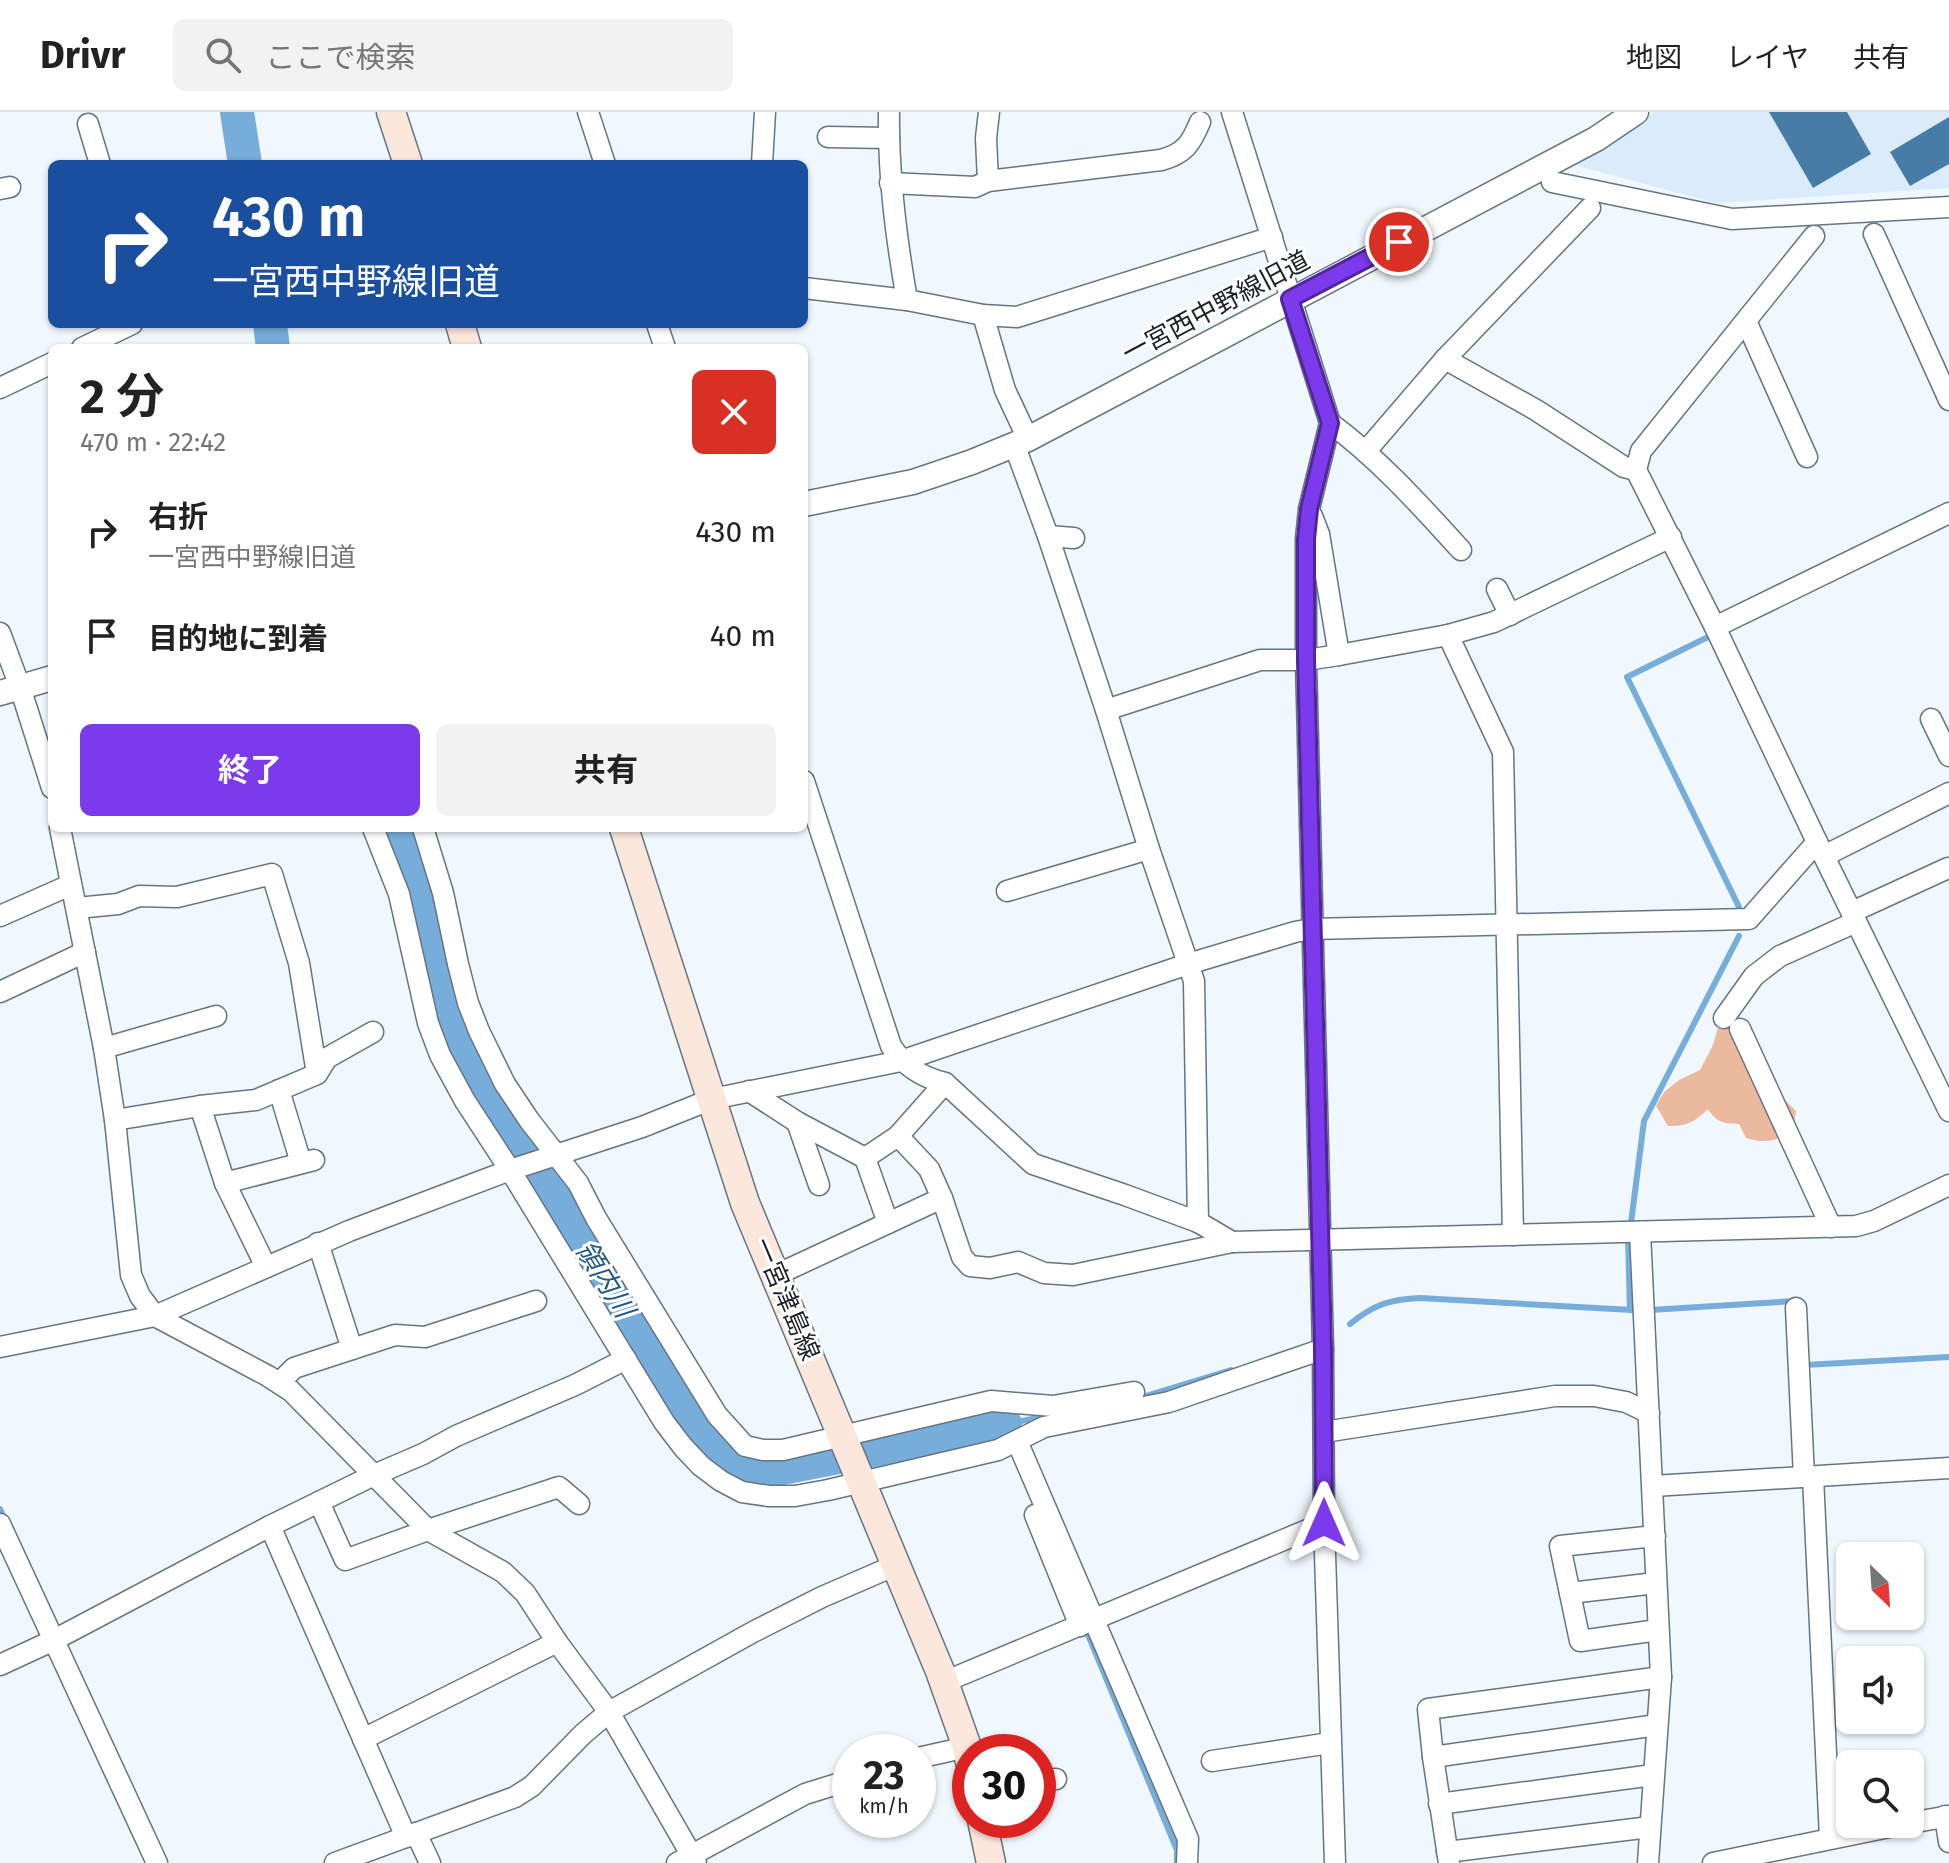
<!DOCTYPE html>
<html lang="ja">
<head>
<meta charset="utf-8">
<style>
  body { margin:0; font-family:"Fira Sans","Noto Sans JP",sans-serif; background:#f2f2f2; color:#222; height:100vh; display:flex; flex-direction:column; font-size:30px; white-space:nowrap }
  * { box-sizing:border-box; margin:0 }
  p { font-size:26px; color:#767676 }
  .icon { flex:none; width:44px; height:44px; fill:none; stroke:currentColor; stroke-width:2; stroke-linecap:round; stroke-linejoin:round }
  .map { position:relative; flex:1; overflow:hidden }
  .sheet { position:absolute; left:48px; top:232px; width:760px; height:488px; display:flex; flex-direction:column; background:#fff; border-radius:12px; box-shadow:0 2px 6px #0004 }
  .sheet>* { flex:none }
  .top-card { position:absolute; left:48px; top:48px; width:760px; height:168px; border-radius:12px; box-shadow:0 2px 6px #0004; background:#1a4fa0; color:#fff; overflow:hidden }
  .needle { width:52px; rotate:155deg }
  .tools { position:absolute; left:1836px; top:1430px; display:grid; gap:16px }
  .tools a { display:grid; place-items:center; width:88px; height:88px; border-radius:12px; background:#fff; box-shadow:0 2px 6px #0004; font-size:40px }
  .speed { position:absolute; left:832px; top:1622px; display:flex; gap:16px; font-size:40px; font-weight:700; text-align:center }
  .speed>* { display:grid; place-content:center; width:104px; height:104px; border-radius:50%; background:#fff; box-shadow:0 2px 6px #0004; line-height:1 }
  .speed small { font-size:20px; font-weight:400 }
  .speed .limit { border:12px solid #d22; background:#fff; color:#111 }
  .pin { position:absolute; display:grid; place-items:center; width:68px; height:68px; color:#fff; margin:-34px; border:4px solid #fff; border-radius:50%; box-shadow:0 2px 8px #0007 }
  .me { position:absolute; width:88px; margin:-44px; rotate:0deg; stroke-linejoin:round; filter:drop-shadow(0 0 6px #0008) }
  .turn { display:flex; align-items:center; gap:28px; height:168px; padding:0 32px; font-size:36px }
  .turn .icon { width:104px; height:104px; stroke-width:2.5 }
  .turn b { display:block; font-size:56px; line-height:68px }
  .round { display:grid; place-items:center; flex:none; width:84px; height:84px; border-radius:12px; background:#f2f2f2 }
  .head { display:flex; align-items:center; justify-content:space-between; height:136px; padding:0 32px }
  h1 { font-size:48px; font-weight:700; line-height:60px }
  .action { display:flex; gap:16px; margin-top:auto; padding:16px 32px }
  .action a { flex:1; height:92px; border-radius:12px; background:#7c3aed; color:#fff; font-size:32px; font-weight:700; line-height:92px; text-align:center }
  .action a+a { background:#f2f2f2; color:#222 }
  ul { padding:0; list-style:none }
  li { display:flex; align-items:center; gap:24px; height:104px; padding:0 32px }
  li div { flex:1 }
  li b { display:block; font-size:30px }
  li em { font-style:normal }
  header { display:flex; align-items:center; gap:48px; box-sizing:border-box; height:112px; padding:0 40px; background:#fff; border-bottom:2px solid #e0e0e0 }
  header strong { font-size:38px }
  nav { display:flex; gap:44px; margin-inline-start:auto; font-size:28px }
  .search { width:560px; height:72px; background:#f2f2f2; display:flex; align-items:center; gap:20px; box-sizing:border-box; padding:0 28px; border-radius:12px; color:#767676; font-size:30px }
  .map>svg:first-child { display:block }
  .built { fill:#daecfc }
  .green { fill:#ebb99e }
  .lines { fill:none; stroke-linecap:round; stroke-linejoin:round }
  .stream { stroke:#77adda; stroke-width:6 }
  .river { stroke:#77adda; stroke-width:34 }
  .building { fill:#477ca6 }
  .minor-casing { stroke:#667582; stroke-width:23 }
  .tertiary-casing { stroke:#667582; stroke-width:27 }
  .secondary-casing { stroke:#667582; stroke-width:31 }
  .minor { stroke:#fff; stroke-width:20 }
  .tertiary { stroke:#fff; stroke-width:24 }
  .secondary { stroke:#fbe7dc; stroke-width:28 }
  .route-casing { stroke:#51269a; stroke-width:20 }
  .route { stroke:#7c3aed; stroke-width:14 }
  .labels { text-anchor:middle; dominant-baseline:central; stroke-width:6; stroke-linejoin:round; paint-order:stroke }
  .street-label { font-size:26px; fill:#1b2126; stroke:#fff }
  .water-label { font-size:28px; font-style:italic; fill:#205c87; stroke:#fff }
</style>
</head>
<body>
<header>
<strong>Drivr</strong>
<div class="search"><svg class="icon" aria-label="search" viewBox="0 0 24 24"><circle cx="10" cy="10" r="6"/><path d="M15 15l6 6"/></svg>ここで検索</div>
<nav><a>地図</a><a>レイヤ</a><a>共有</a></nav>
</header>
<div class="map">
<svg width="1949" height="1751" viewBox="0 0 1949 1751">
  <rect width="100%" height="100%" fill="#f0f7fd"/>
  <polygon class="built" points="1654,0 1949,0 1949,76 1716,91 1570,52 1642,11"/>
  <path class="green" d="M 1739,906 L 1780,983 L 1796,999 L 1793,1019 C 1777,1029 1765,1032 1746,1026 L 1739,1012 C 1723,1011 1717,1011 1708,997 C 1694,1010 1687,1015 1668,1014 L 1656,994 L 1664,980 L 1679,968 L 1700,958 L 1713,933 L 1719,912 Z"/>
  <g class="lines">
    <g class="stream">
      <polyline points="1712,523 1627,565 1739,795"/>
      <polyline points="1631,1111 1644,1009 1739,824"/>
      <polyline points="1628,1126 1630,1198"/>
      <polyline points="1650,1198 1795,1189"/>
      <path d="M 1350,1212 C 1373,1193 1390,1187 1420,1186 L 1632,1198"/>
      <polyline points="1805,1249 1805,1253 1949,1245"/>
      <polyline points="1139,1286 1231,1258"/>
      <polyline points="1010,1327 1005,1312 1053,1303"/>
      <polyline points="0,1397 6,1410"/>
      <polyline points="1087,1520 1177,1738 1177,1751"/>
    </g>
    <g class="river">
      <polyline points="237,0 245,52"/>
      <polyline points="270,212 273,236"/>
      <path d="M 400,716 L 419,762 L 439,855 L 459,931 L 694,1311 C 721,1343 731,1350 772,1358 L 1005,1312"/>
    </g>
  </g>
  <g class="building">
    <polygon points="1769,0 1847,0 1871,42 1813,76"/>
    <polygon points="1949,5 1949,52 1910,74 1890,40"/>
  </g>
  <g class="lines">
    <defs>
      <g id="minor">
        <polyline points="588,0 605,52"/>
        <path d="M 889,0 C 888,64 896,125 907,188"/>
        <polyline points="1232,0 1330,311 1309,397 1306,427 1306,548 1323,1237 1324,1411 1335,1751"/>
        <polyline points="88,12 100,52"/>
        <polyline points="828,25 889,26"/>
        <polyline points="762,52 765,0"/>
        <path d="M 988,69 L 1161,48 C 1184,42 1191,32 1200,10"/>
        <polyline points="1552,70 1732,107 1949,95"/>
        <polyline points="890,71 975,75 988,69 986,26 989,0"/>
        <polyline points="0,77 10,75"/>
        <polyline points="1874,122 1949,288"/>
        <polyline points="1814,124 1641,339 1636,358 1715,515 1817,730 1949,999"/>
        <polyline points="804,176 907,188 983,203 1017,205 1272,125"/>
        <polyline points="983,203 1005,278 1028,327"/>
        <polyline points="1746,209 1807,345"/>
        <polyline points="657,212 665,236"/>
        <polyline points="82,236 132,212"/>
        <polyline points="1445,247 1536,298 1624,355 1636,358"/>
        <polyline points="0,276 52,251"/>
        <path d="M 1330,311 C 1379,347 1420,393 1461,438"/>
        <polyline points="1014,332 1048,424 1106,598 1149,737 1194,869 1198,1110 1232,1130 1856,1114 1874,1109 1949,1073"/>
        <polyline points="1366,339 1445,247 1590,96"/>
        <polyline points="1312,404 1319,422 1339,543"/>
        <polyline points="1048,424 1074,426"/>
        <polyline points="1497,477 1510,503"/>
        <polyline points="1715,515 1949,401"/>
        <polyline points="0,521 20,575 52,676"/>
        <polyline points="1448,523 1503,640 1513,1123"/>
        <polyline points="1106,598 1260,548 1306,548 1339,543 1448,523 1494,510 1671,425"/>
        <polyline points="1931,607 1949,644"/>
        <path d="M 804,669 L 891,934 C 904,954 921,965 945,971 L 1033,1052 L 1125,1083 L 1198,1110"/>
        <polyline points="60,716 104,936 115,1008 131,1163 140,1184 155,1204 268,1264 291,1279 428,1418 503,1460 525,1481 557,1530 609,1600 696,1751"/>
        <polyline points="373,716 399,782 428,911 440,943 465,989 510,1058 664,1310 683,1335 701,1354 721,1369 742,1380 769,1384 795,1384 828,1378 998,1338 1044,1315 1169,1290 1323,1237"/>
        <polyline points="423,716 443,781 458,852 468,891 479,919 505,972 529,1008 578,1071 596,1106 717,1303 745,1334 763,1338 783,1338 991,1289 1053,1294 1134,1280"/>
        <polyline points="1824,744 1949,681"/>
        <polyline points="1007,779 1149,737"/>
        <polyline points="77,796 118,792 139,784 177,785 272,762 299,851 317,962 256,988 200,994 115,1008"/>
        <polyline points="1852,800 1948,756"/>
        <polyline points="0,804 70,773"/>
        <polyline points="0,880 85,840"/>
        <polyline points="1724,906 1754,864 1780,844 1856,810"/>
        <polyline points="1740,917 1831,1115"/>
        <polyline points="104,936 216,904"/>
        <polyline points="317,962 327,946 373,920"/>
        <polyline points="279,978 301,1051"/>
        <polyline points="749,979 797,1010 865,1046 888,1111"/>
        <polyline points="200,994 225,1071 266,1155"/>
        <polyline points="797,1010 819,1073"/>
        <polyline points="898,1024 929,1057 942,1086 962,1145 970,1154 990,1156 1018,1150 1044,1161 1073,1163 1232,1130"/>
        <polyline points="865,1046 898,1024 945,971"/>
        <polyline points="225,1071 314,1048"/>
        <polyline points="1640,1120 1661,1565 1648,1751"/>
        <polyline points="318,1131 352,1237"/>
        <polyline points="776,1163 942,1086"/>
        <polyline points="1796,1196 1804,1365"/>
        <polyline points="0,1235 155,1204 349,1119 510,1058 642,1015 712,987 901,949 1188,852 1295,820 1311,817 1749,807 1817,730"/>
        <polyline points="279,1271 294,1256 395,1223 425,1225 536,1189"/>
        <polyline points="1324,1320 1555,1284 1594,1284 1626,1290 1649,1301"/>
        <polyline points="1017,1329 1188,1727 1187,1751"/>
        <polyline points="1813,1365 1830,1726"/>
        <polyline points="1653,1374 1949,1356"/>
        <polyline points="319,1390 345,1448 428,1418 559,1375 579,1392"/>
        <polyline points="1035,1403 1080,1514"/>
        <polyline points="0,1412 157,1751"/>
        <polyline points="270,1414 406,1725"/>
        <polyline points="1655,1424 1560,1434 1580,1529 1658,1518"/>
        <polyline points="1570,1481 1656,1471"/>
        <polyline points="0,1553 54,1528 270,1414 374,1363 423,1342 456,1324 575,1273 626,1247"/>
        <polyline points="944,1570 1324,1411"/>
        <polyline points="363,1627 557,1530"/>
        <polyline points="1433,1645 1657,1613"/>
        <polyline points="918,1646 967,1635"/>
        <polyline points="1212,1649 1330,1631"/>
        <polyline points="1038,1669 1056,1667"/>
        <polyline points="1439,1692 1653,1663"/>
        <polyline points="1945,1704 1949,1730"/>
        <polyline points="1910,1711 1949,1704"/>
        <polyline points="416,1721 430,1751"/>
        <polyline points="1447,1740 1650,1715"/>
        <polyline points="335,1751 515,1685 532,1674 583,1622 609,1600 753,1520 822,1485 896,1453"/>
        <polyline points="677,1751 805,1682 850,1668"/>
        <polyline points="1449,1751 1433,1645 1428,1597 1661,1565"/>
        <polyline points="1713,1751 1904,1712"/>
      </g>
      <g id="tertiary">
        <polyline points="804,392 913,370 972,350 1028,327 1596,27 1636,0"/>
        <polyline points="0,581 52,566"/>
      </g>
      <g id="secondary">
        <polyline points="391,0 408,52"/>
        <polyline points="460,212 467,236"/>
        <polyline points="624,716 745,1091 940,1559 967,1635 970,1650"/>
        <polyline points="982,1708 991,1751"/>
      </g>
    </defs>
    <use href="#minor" class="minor-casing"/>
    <use href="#tertiary" class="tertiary-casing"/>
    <use href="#secondary" class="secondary-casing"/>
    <use href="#minor" class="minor"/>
    <use href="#tertiary" class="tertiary"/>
    <use href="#secondary" class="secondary"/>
  </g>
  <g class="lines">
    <defs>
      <polyline id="route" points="1324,1411 1323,1237 1306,548 1306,427 1309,397 1330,311 1290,187 1399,130"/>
    </defs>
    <use href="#route" class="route-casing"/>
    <use href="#route" class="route"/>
  </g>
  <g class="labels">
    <g class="street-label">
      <text transform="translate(1216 195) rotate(-28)">一宮西中野線旧道</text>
      <text transform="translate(786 1187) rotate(67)">一宮津島線</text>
    </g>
    <g class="water-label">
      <text transform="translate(605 1167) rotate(58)">領内川</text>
    </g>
  </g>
</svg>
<div class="tools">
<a><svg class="needle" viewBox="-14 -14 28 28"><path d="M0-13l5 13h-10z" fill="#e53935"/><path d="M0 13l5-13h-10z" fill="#767676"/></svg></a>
<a><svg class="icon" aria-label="sound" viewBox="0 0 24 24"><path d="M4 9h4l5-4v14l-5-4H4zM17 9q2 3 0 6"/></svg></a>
<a><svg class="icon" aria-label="search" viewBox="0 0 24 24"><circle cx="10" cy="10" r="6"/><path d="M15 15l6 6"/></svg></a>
</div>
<div class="speed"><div>23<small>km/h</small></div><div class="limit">30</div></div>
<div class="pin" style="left:1399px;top:130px;background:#d93025"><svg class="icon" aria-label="arrive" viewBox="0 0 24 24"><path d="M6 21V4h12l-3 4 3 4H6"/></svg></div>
<svg class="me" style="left:1324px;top:1411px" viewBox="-20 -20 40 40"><path d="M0-17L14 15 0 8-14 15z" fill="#7c3aed" stroke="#fff" stroke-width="4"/></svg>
<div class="top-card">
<div class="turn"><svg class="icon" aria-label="right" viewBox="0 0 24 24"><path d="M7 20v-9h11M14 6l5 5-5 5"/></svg><div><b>430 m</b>一宮西中野線旧道</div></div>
</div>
<section class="sheet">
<div class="head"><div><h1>2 分</h1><p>470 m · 22:42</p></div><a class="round" style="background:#d93025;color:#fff"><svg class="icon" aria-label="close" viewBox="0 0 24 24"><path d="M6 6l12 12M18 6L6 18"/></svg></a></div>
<ul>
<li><svg class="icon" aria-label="right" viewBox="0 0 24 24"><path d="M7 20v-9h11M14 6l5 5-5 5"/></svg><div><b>右折</b><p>一宮西中野線旧道</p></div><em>430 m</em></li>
<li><svg class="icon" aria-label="arrive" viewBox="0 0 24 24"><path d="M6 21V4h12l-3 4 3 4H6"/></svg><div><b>目的地に到着</b></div><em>40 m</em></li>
</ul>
<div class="action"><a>終了</a><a>共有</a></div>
</section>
</div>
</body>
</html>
